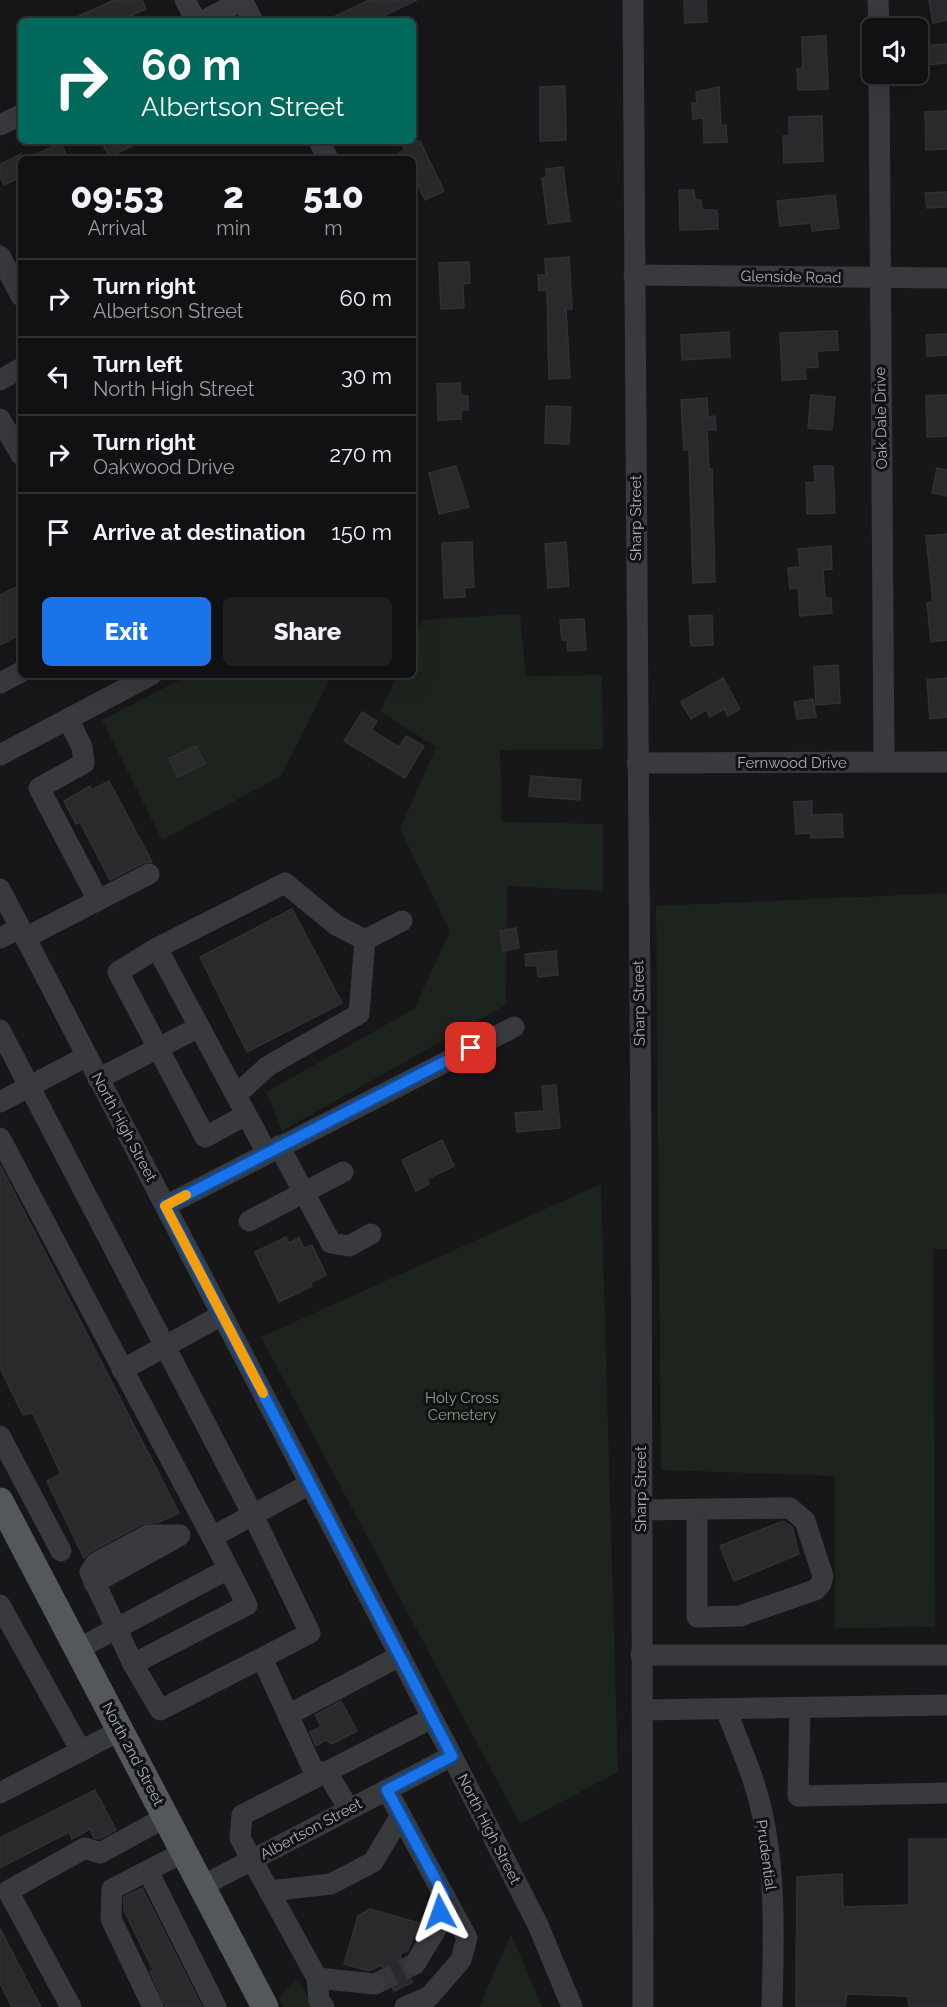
<!DOCTYPE html>
<html lang="en">
<head>
<meta charset="utf-8">
<style>
  body { margin:0; font-family:Raleway,sans-serif; background:#1e1f21; color:#f1f3f6; height:100vh; display:flex; flex-direction:column; font-size:22px; white-space:nowrap }
  * { box-sizing:border-box; margin:0 }
  p { font-size:20px; color:#9c9da0 }
  .icon { flex:none; width:33px; height:33px; fill:none; stroke:currentColor; stroke-width:2; stroke-linecap:round; stroke-linejoin:round }
  .map { position:relative; flex:1; overflow:hidden }
  .details { position:absolute; left:18px; top:156px; width:398px; height:522px; display:flex; flex-direction:column; background:#111113; border-radius:9px; box-shadow:0 6px 24px #0002,0 0 0 2px #303133 }
  .details>* { flex:none }
  .guide { position:absolute; left:18px; top:18px; width:398px; height:126px; border-radius:9px; box-shadow:0 6px 24px #0002,0 0 0 2px #303133; background:#00695c; color:#fff; overflow:hidden }
  .controls { position:absolute; left:862px; top:18px; display:grid; gap:12px }
  .controls a { display:grid; place-items:center; width:66px; height:66px; border-radius:9px; background:#111113; box-shadow:0 6px 24px #0002,0 0 0 2px #303133; font-size:30px }
  .pin { position:absolute; display:grid; place-items:center; width:51px; height:51px; color:#fff; margin:-26px; border-radius:12px; box-shadow:0 3px 9px #0006 }
  .me { position:absolute; width:66px; margin:-33px; rotate:356deg; stroke-linejoin:round; filter:drop-shadow(0 0 4px #0008) }
  .turn { display:flex; align-items:center; gap:21px; height:126px; padding:0 24px; font-size:27px }
  .turn .icon { width:78px; height:78px; stroke-width:2.5 }
  .turn b { display:block; font-size:42px; line-height:51px }
  .eta { display:flex; justify-content:space-evenly; align-items:center; height:102px; text-align:center }
  .eta b { font-size:36px; font-weight:800; line-height:42px }
  .cta { display:flex; gap:12px; margin-top:auto; padding:12px 24px }
  .cta a { flex:1; height:69px; border-radius:9px; background:#1a73e8; color:#fff; font-size:24px; font-weight:800; line-height:69px; text-align:center }
  .cta a+a { background:#1e1f21; color:#f1f3f6 }
  ul { padding:0; list-style:none }
  li { display:flex; align-items:center; gap:18px; height:78px; padding:0 24px; border-top:2px solid #303133 }
  li div { flex:1 }
  li b { display:block; font-size:22px }
  li em { font-style:normal }
  .map>svg:first-child { display:block }
  .green { fill:#1d231d }
  .building { fill:#2a2a2d; stroke:#313134; stroke-width:1.5 }
  .lines { fill:none; stroke-linecap:round; stroke-linejoin:round }
  .minor-tunnel { stroke:#343639; stroke-width:21; stroke-dasharray:21 10; stroke-linecap:butt }
  .minor { stroke:#383a3d; stroke-width:21 }
  .major { stroke:#54575c; stroke-width:27 }
  .route-casing { stroke:#114b97; stroke-width:15 }
  .route { stroke:#1a73e8; stroke-width:10 }
  .slow { stroke:#f59e0b; stroke-width:10 }
  .labels { text-anchor:middle; dominant-baseline:central; stroke-width:6; stroke-linejoin:round; paint-order:stroke }
  .street-label { font-size:15px; fill:#aab0b7; stroke:#121214 }
  .park-label { font-size:15px; fill:#85a183; stroke:#121214 }
</style>
</head>
<body>
<div class="map">
<svg width="947" height="2007" viewBox="0 0 947 2007">
  <rect width="100%" height="100%" fill="#171719"/>
  <g class="green">
    <polygon points="520,614 526,676 602,675 603,749 500,750 502,822 603,824 603,891 507,886 506,1005 282,1131 266,1092 414,1009 450,931 400,829 436,747 380,711 397,675 412,675 413,641 422,620"/>
    <polygon points="189,675 332,675 281,776 162,840 102,720"/>
    <polygon points="947,893 947,1249 933,1249 935,1627 835,1628 835,1476 661,1470 656,906"/>
    <polygon points="601,1184 618,1772 520,1824 261,1337"/>
    <polygon points="511,1934 542,2007 479,2007"/>
    <polygon points="298,1979 313,2007 283,2007 279,1998"/>
  </g>
  <g class="building">
    <polygon points="114,0 142,0 146,9 119,21 68,21"/>
    <polygon points="369,0 417,0 373,21 325,21"/>
    <polygon points="684,0 706,0 707,22 685,23"/>
    <polygon points="929,0 947,0 947,20 933,23"/>
    <polygon points="826,36 828,89 798,90 797,69 803,68 802,37"/>
    <polygon points="947,44 947,63 925,65 923,46"/>
    <polygon points="565,86 566,140 540,141 540,87"/>
    <polygon points="719,87 721,126 726,125 727,142 704,143 703,118 693,119 692,103 697,103 696,92"/>
    <polygon points="947,111 947,149 926,150 925,112"/>
    <polygon points="822,116 823,161 784,163 783,136 789,136 789,117"/>
    <polygon points="101,141 143,141 109,157"/>
    <polygon points="401,141 420,141 444,191 425,200 412,173 412,159 388,159 405,150"/>
    <polygon points="61,143 68,159 25,159"/>
    <polygon points="21,154 21,177 4,185 0,176 0,164"/>
    <polygon points="563,167 570,221 548,224 542,178 547,177 546,169"/>
    <polygon points="679,190 694,190 695,200 701,200 702,210 717,210 718,229 680,230"/>
    <polygon points="947,192 947,207 927,208 925,193"/>
    <polygon points="835,195 839,228 812,231 811,223 780,226 777,201"/>
    <polygon points="569,257 572,309 566,309 570,378 549,379 547,290 539,291 538,275 546,275 545,259"/>
    <polygon points="469,262 470,283 463,284 464,308 441,309 439,263"/>
    <polygon points="837,331 838,350 817,351 818,367 805,368 806,379 782,380 780,333"/>
    <polygon points="729,332 730,357 682,360 681,335"/>
    <polygon points="947,334 947,355 927,356 926,335"/>
    <polygon points="460,383 461,396 468,396 468,410 461,410 461,419 438,420 437,384"/>
    <polygon points="811,395 835,397 832,430 808,428"/>
    <polygon points="947,395 947,436 927,437 926,396"/>
    <polygon points="707,398 708,417 715,416 716,430 707,430 709,469 712,469 715,582 693,583 689,450 684,450 681,400"/>
    <polygon points="546,406 571,407 569,444 545,443"/>
    <polygon points="456,466 469,507 439,514 429,473"/>
    <polygon points="814,466 833,466 835,513 807,514 806,483 815,482"/>
    <polygon points="937,468 947,470 947,496 932,493"/>
    <polygon points="947,534 947,640 931,642 927,603 933,602 926,536"/>
    <polygon points="472,542 474,587 464,588 465,597 444,598 442,543"/>
    <polygon points="566,542 569,586 548,588 545,544"/>
    <polygon points="831,546 832,569 823,570 825,598 831,598 832,613 800,616 798,588 790,589 788,568 800,567 798,549"/>
    <polygon points="21,585 21,634 0,645 0,595"/>
    <polygon points="712,615 713,645 691,646 689,616"/>
    <polygon points="584,619 586,650 568,651 567,640 562,640 560,620"/>
    <polygon points="838,665 840,703 816,705 814,667"/>
    <polygon points="723,678 740,709 728,716 724,709 710,717 706,710 691,719 681,702"/>
    <polygon points="947,678 947,717 930,719 927,680"/>
    <polygon points="813,699 816,717 797,719 794,702"/>
    <polygon points="362,712 377,721 371,730 399,747 406,736 424,746 405,778 344,741"/>
    <polygon points="196,746 205,764 178,777 169,758"/>
    <polygon points="531,776 581,780 580,800 529,796"/>
    <polygon points="109,781 152,862 143,863 110,880 80,822 76,824 64,801 90,786 92,790"/>
    <polygon points="812,801 812,815 842,814 843,837 811,838 811,833 796,834 794,802"/>
    <polygon points="292,909 342,1003 247,1052 200,957"/>
    <polygon points="516,928 519,948 503,951 500,931"/>
    <polygon points="556,951 558,975 538,977 537,965 526,966 525,954"/>
    <polygon points="556,1085 560,1128 517,1132 515,1113 544,1111 542,1086"/>
    <polygon points="442,1140 454,1166 427,1179 429,1184 416,1191 402,1160"/>
    <polygon points="0,1165 179,1513 159,1522 142,1524 90,1552 84,1558 47,1481 61,1474 33,1413 23,1415 0,1368"/>
    <polygon points="286,1237 289,1243 299,1238 304,1248 312,1245 326,1275 310,1283 312,1286 279,1302 255,1252"/>
    <polygon points="783,1521 792,1527 799,1554 734,1581 720,1546"/>
    <polygon points="341,1701 357,1731 332,1744 326,1740 316,1746 310,1732 321,1727 315,1715"/>
    <polygon points="95,1790 116,1830 99,1839 94,1838 90,1829 72,1839 69,1832 0,1868 0,1838"/>
    <polygon points="909,1839 947,1839 947,2007 909,2007 908,1996 847,1994 845,2007 796,2007 797,1877 842,1874 843,1907 909,1905"/>
    <polygon points="142,1888 202,2007 166,2007 150,1972 153,1970 124,1910 124,1897"/>
    <polygon points="370,1909 419,1923 408,1950 400,1954 404,1970 413,1982 394,1991 381,1965 369,1971 344,1964 358,1916"/>
    <polygon points="0,1928 25,1977 41,2007 12,2007 0,1983"/>
  </g>
  <g class="lines">
    <polyline class="minor-tunnel" points="375,1984 415,1964"/>
    <g class="minor">
      <polyline points="185,0 196,21"/>
      <polyline points="242,0 253,21"/>
      <polyline points="633,0 641,1151 643,2007"/>
      <polyline points="878,0 879,28"/>
      <polyline points="203,21 243,0"/>
      <polyline points="879,74 884,762"/>
      <polyline points="0,125 21,115"/>
      <polyline points="319,141 328,159"/>
      <polyline points="0,256 21,296"/>
      <polyline points="634,275 947,278"/>
      <polyline points="0,380 21,368"/>
      <polyline points="0,419 21,455"/>
      <polyline points="0,683 21,672"/>
      <polyline points="68,719 82,747 84,763 39,788 98,900"/>
      <polyline points="0,755 151,675"/>
      <polyline points="637,763 947,762"/>
      <polyline points="0,889 452,1756 538,1925 572,2007"/>
      <polyline points="0,938 20,928"/>
      <polyline points="25,938 149,874"/>
      <polyline points="365,940 402,921"/>
      <polyline points="157,948 118,972 205,1137 246,1115"/>
      <polyline points="0,1030 253,1515 310,1633 262,1658"/>
      <polyline points="98,1079 199,1027"/>
      <polyline points="236,1095 268,1066 359,1014 365,940 336,925 285,883 157,948 267,1153"/>
      <polyline points="0,1102 87,1056"/>
      <polyline points="0,1138 212,1537"/>
      <polyline points="279,1146 331,1243 349,1246 371,1234"/>
      <polyline points="165,1206 514,1027"/>
      <polyline points="249,1221 343,1172"/>
      <polyline points="122,1370 222,1315"/>
      <polyline points="0,1436 61,1551"/>
      <polyline points="641,1510 790,1508 805,1521 823,1576 821,1584 815,1590 740,1616 697,1617 697,1509"/>
      <polyline points="180,1535 148,1535 96,1563 90,1572 133,1664 247,1605 212,1537 310,1484"/>
      <polyline points="94,1583 179,1536"/>
      <polyline points="0,1605 81,1751"/>
      <polyline points="78,1649 228,1569"/>
      <polyline points="641,1655 947,1655"/>
      <polyline points="133,1664 160,1710 262,1658 288,1715"/>
      <polyline points="800,1708 798,1796 947,1793"/>
      <path d="M 726,1709 C 735,1734 746,1758 754,1783 C 777,1854 774,1933 772,2007"/>
      <polyline points="642,1710 947,1705"/>
      <polyline points="326,1771 349,1809"/>
      <polyline points="316,1776 288,1715 400,1656"/>
      <polyline points="387,1790 467,1938 461,1960 429,1997 405,2007"/>
      <polyline points="0,1793 121,1730"/>
      <polyline points="148,1871 216,2007"/>
      <polyline points="202,1886 452,1756"/>
      <polyline points="269,1891 331,1884 373,1862 401,1815"/>
      <polyline points="415,1964 436,1929 444,1895"/>
      <polyline points="317,1978 375,1984"/>
      <polyline points="71,2007 8,1891 85,1848 100,1853 166,1817"/>
      <polyline points="153,2007 111,1919 112,1889 184,1852"/>
      <polyline points="324,2007 319,2001 317,1978 240,1838 242,1815 432,1718"/>
    </g>
    <polyline class="major" points="0,1501 265,2007"/>
  </g>
  <g class="lines">
    <defs>
      <polyline id="route" points="440,1912 444,1895 387,1790 452,1756 165,1206 471,1048"/>
    </defs>
    <use href="#route" class="route-casing"/>
    <use href="#route" class="route"/>
    <polyline class="slow" points="186,1195 165,1206 263,1393"/>
  </g>
  <g class="labels">
    <g class="street-label">
      <text transform="translate(791 277) rotate(1)">Glenside Road</text>
      <text transform="translate(881 418) rotate(-91)">Oak Dale Drive</text>
      <text transform="translate(636 518) rotate(-90)">Sharp Street</text>
      <text x="792" y="763">Fernwood Drive</text>
      <text transform="translate(639 1003) rotate(-91)">Sharp Street</text>
      <text transform="translate(124 1127) rotate(62)">North High Street</text>
      <text transform="translate(641 1489) rotate(-90)">Sharp Street</text>
      <text transform="translate(133 1754) rotate(62)">North 2nd Street</text>
      <text transform="translate(311 1829) rotate(-28)">Albertson Street</text>
      <text transform="translate(489 1829) rotate(63)">North High Street</text>
      <text transform="translate(766 1855) rotate(82)">Prudential</text>
    </g>
    <g class="park-label">
      <text x="462" y="1398">Holy Cross<tspan x="462" dy="17">Cemetery</tspan></text>
    </g>
  </g>
</svg>
<div class="controls">
<a><svg class="icon" aria-label="sound" viewBox="0 0 24 24"><path d="M4 9h4l5-4v14l-5-4H4zM17 9q2 3 0 6"/></svg></a>
</div>
<div class="pin" style="left:471px;top:1048px;background:#d93025"><svg class="icon" aria-label="arrive" viewBox="0 0 24 24"><path d="M6 21V4h12l-3 4 3 4H6"/></svg></div>
<svg class="me" style="left:440px;top:1912px" viewBox="-20 -20 40 40"><path d="M0-17L14 15 0 8-14 15z" fill="#1a73e8" stroke="#fff" stroke-width="4"/></svg>
<div class="guide">
<div class="turn"><svg class="icon" aria-label="right" viewBox="0 0 24 24"><path d="M7 20v-9h11M14 6l5 5-5 5"/></svg><div><b>60 m</b>Albertson Street</div></div>
</div>
<section class="details">
<div class="eta">
<div><b>09:53</b><p>Arrival</p></div>
<div><b>2</b><p>min</p></div>
<div><b>510</b><p>m</p></div>
</div>
<ul>
<li><svg class="icon" aria-label="right" viewBox="0 0 24 24"><path d="M7 20v-9h11M14 6l5 5-5 5"/></svg><div><b>Turn right</b><p>Albertson Street</p></div><em>60 m</em></li>
<li><svg class="icon" aria-label="left" viewBox="0 0 24 24"><path d="M17 20v-9H6M10 6l-5 5 5 5"/></svg><div><b>Turn left</b><p>North High Street</p></div><em>30 m</em></li>
<li><svg class="icon" aria-label="right" viewBox="0 0 24 24"><path d="M7 20v-9h11M14 6l5 5-5 5"/></svg><div><b>Turn right</b><p>Oakwood Drive</p></div><em>270 m</em></li>
<li><svg class="icon" aria-label="arrive" viewBox="0 0 24 24"><path d="M6 21V4h12l-3 4 3 4H6"/></svg><div><b>Arrive at destination</b></div><em>150 m</em></li>
</ul>
<div class="cta"><a>Exit</a><a>Share</a></div>
</section>
</div>
</body>
</html>
